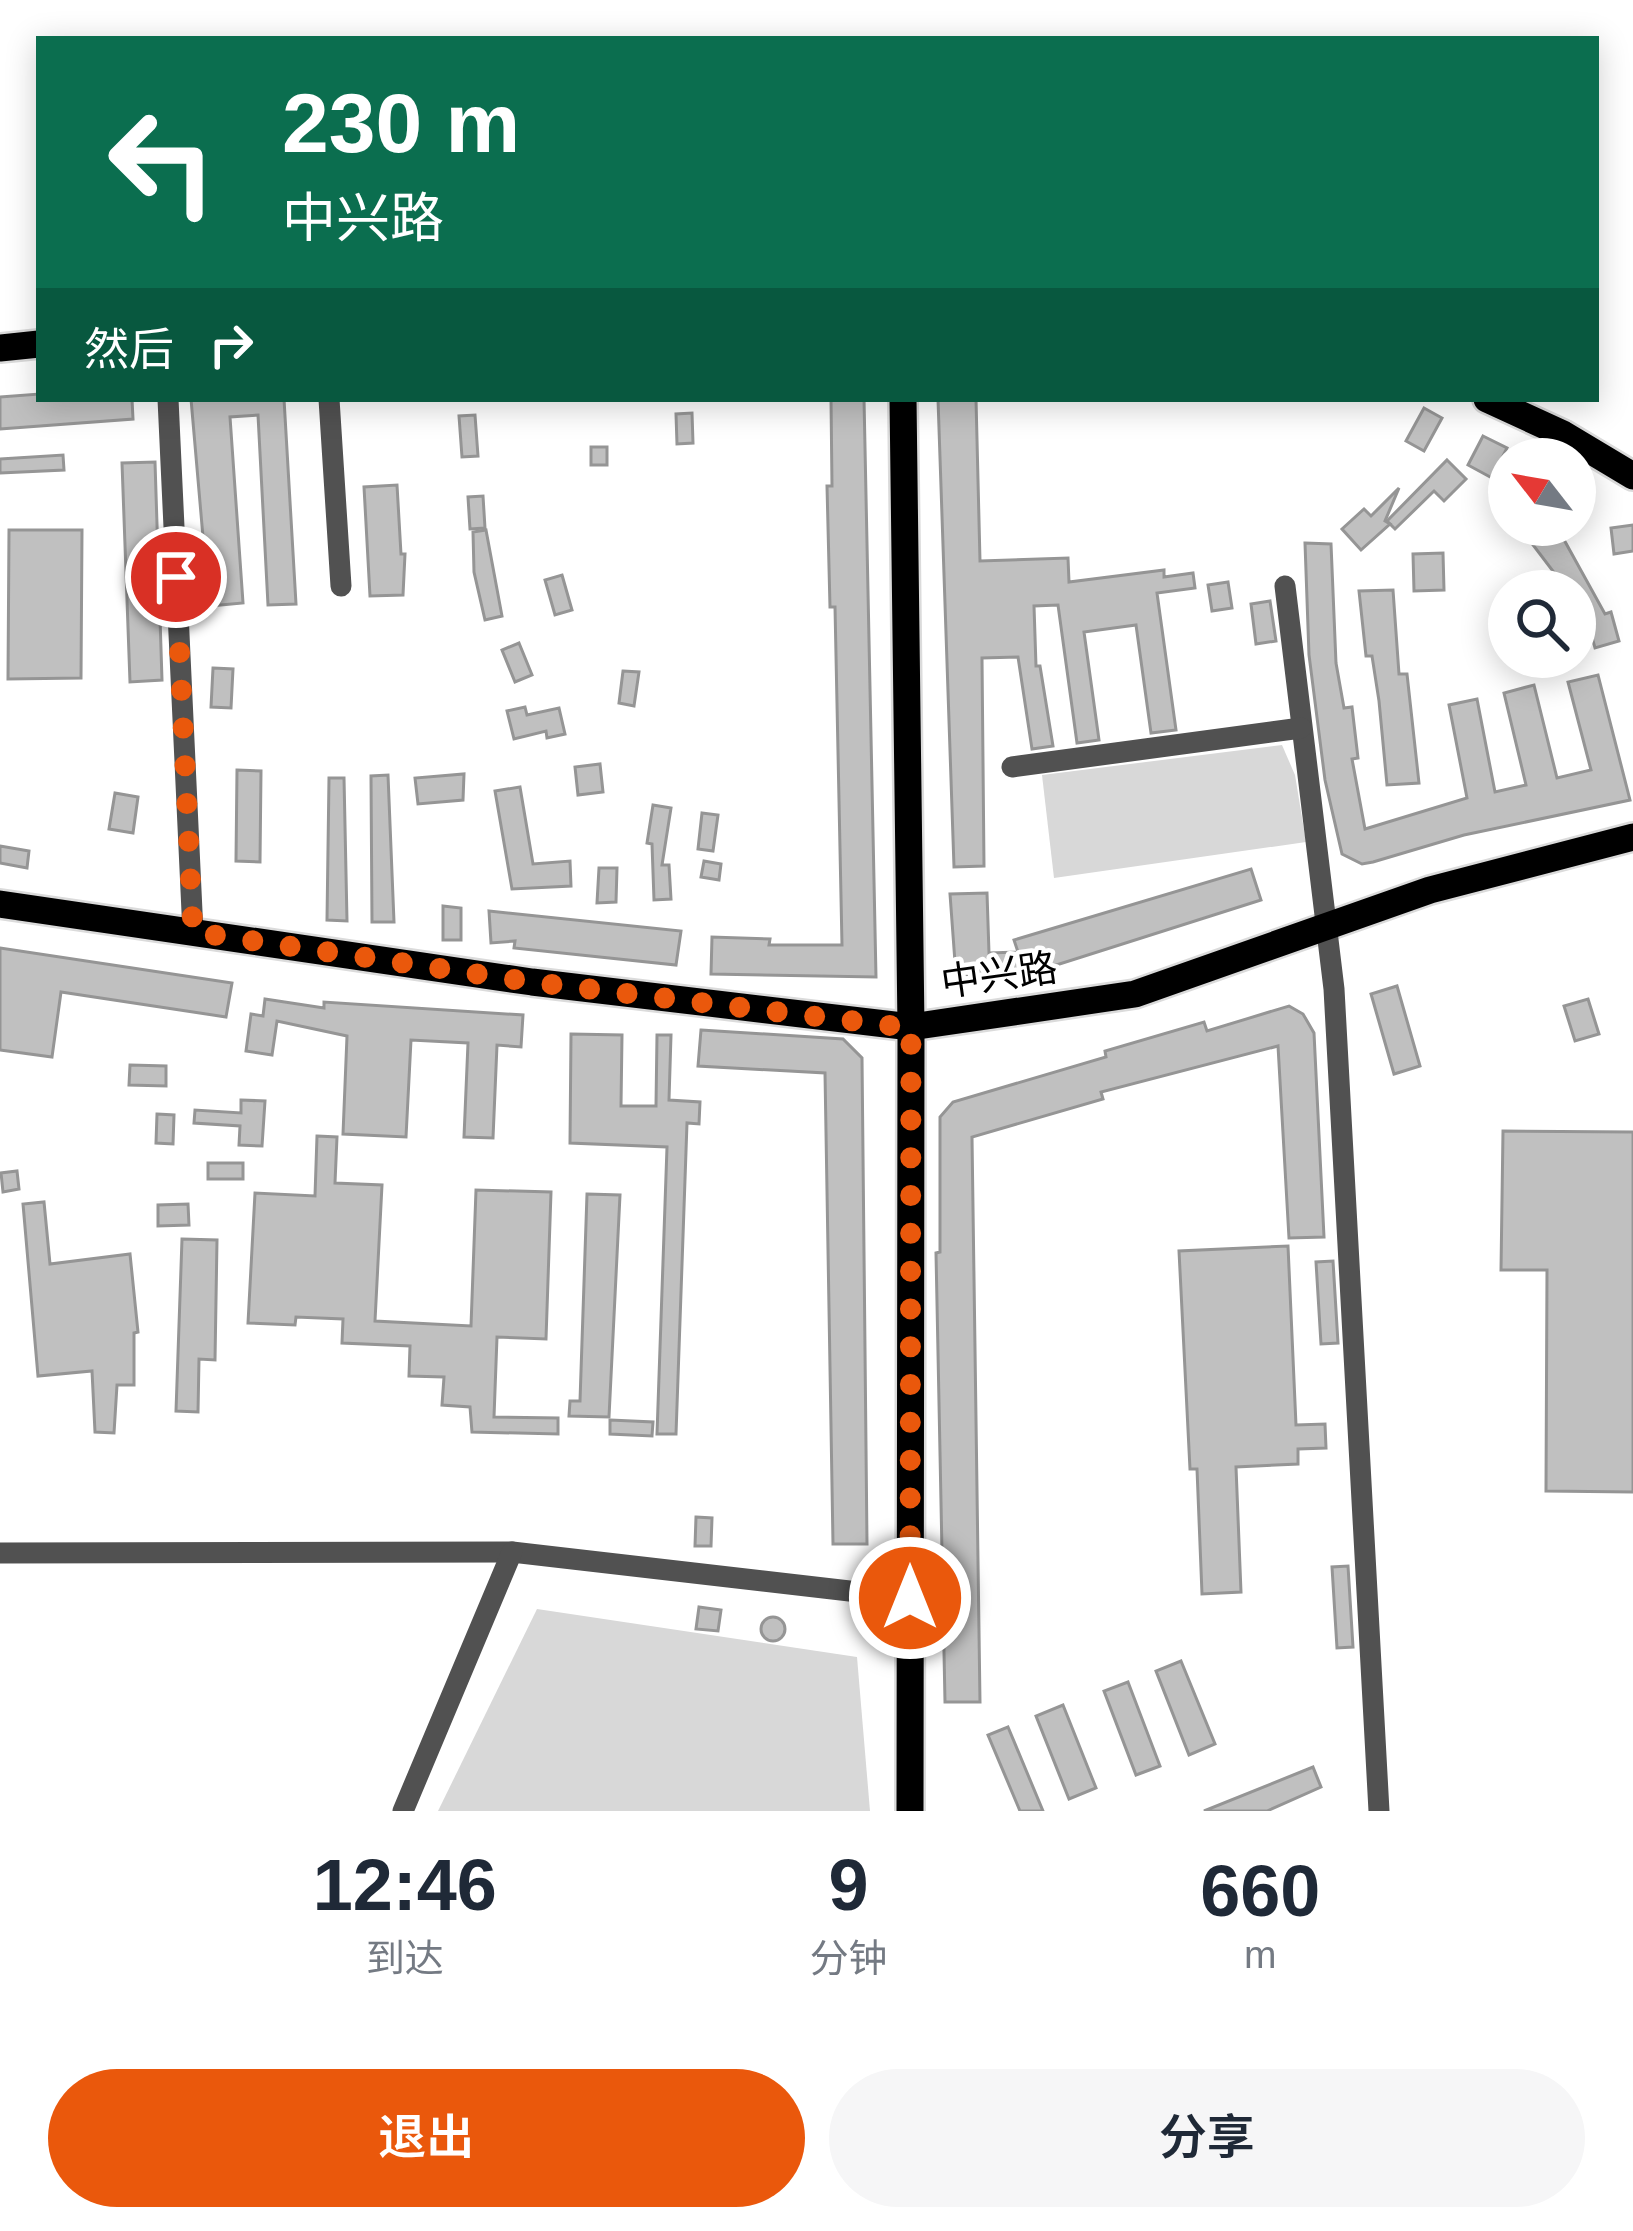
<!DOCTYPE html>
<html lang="zh">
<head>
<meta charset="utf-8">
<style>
  body { margin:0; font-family:Arial,"Noto Sans SC",sans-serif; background:#f6f6f7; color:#1f2937; height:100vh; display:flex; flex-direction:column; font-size:45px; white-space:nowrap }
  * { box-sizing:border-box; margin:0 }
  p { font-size:39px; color:#747a83 }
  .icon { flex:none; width:66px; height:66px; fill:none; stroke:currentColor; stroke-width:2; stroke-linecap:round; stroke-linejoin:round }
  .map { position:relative; height:1811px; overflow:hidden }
  .side { display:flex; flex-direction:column; background:#fff; flex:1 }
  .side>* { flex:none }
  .hud { position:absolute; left:36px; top:36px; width:1563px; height:366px; border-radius:0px; box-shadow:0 6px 30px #0003; background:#0b6e4f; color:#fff; overflow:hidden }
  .needle { width:78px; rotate:301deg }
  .buttons { position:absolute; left:1488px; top:438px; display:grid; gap:24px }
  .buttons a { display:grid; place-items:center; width:108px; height:108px; border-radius:50%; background:#fff; box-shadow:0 6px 30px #0003; font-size:60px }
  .pin { position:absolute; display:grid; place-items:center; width:102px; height:102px; color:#fff; margin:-51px; border:6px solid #fff; border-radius:50%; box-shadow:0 3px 12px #0007 }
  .me { position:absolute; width:132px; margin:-66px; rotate:0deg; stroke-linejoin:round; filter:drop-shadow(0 0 9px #0008) }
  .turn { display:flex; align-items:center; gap:42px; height:252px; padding:0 48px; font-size:54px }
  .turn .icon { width:156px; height:156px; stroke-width:2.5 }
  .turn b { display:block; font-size:84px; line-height:102px }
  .then { display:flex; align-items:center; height:114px; padding:0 48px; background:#0003; gap:24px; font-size:45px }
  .eta { display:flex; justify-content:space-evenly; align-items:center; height:204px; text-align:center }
  .eta b { font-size:72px; font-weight:600; line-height:84px }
  .primary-button { display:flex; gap:24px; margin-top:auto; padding:24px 48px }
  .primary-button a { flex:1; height:138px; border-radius:72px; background:#ea580c; color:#fff; font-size:48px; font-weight:600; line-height:138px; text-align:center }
  .primary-button a+a { background:#f6f6f7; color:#1f2937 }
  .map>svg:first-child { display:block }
  .green { fill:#d8d8d8 }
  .building { fill:#c0c0c0; stroke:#959595; stroke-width:3 }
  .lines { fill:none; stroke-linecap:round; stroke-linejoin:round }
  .major-casing { stroke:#dbdbdb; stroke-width:32 }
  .minor { stroke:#515151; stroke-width:21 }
  .major { stroke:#000; stroke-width:27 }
  .route { stroke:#ea580c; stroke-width:21; stroke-dasharray:0 37.8 }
  .labels { text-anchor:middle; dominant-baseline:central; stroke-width:9; stroke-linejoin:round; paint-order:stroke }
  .street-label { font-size:39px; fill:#000; stroke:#fff }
</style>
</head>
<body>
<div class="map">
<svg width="1633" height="1811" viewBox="0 0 1633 1811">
  <rect width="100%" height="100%" fill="#fff"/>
  <g class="green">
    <polygon points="1282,745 1295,775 1306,842 1054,878 1042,775"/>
    <polygon points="537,1609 857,1657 870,1811 438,1811"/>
  </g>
  <g class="building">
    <polygon points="39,394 39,399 132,399 133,419 0,429 0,397"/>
    <polygon points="191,399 284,399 296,604 268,605 258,415 230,417 243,603 209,606"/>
    <polygon points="831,399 864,399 876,977 711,974 712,937 770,939 769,945 842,945 835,607 830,607 827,486 832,486"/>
    <polygon points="938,399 976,399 980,561 1068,558 1069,582 1164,570 1164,577 1193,573 1195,588 1157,593 1176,730 1151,733 1136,625 1084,632 1099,740 1077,743 1058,605 1034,606 1036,666 1040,666 1053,746 1032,749 1018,657 982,658 984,866 954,867"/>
    <polygon points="1424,408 1442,418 1424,451 1406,441"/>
    <polygon points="692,413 693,443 677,444 676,414"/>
    <polygon points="475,415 478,456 462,457 459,416"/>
    <polygon points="1483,436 1507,448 1492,478 1468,465"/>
    <rect x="591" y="447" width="16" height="18"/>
    <polygon points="63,455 64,470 0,473 0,459"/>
    <polygon points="1447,460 1466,479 1444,501 1434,491 1395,529 1387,521"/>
    <polygon points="155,462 162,680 130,682 122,463"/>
    <polygon points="397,485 401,554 405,554 403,595 370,596 364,487"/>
    <polygon points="1399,488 1385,521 1390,524 1361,550 1342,529 1364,509 1371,516"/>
    <polygon points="483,496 485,528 470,529 468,497"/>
    <polygon points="1518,525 1551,525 1563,538 1605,614 1611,612 1619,641 1595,648 1584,608 1575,612 1575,591 1568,591"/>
    <polygon points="1633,525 1633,551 1614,554 1611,528"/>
    <polygon points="9,530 82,530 81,678 8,679"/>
    <polygon points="486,530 502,616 485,620 474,572 473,532"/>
    <polygon points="1305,543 1331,544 1336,663 1344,708 1352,707 1358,758 1352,759 1365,829 1467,798 1449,705 1477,699 1495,792 1526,785 1504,693 1534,685 1557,778 1591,770 1568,682 1598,675 1630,800 1464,835 1373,862 1362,864 1342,854 1325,780 1309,655"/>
    <polygon points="1443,553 1444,590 1414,591 1413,554"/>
    <polygon points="562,575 572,610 555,615 545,580"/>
    <polygon points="1228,582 1232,608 1212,611 1208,585"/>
    <polygon points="1393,590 1399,674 1407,674 1419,783 1387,785 1379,701 1372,656 1366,656 1359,591"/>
    <polygon points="1270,601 1276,641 1256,644 1251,604"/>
    <polygon points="519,643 532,675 515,682 502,650"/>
    <polygon points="213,668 233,669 231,708 211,707"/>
    <polygon points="623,671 639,672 634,706 619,703"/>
    <polygon points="525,707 527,715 559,708 565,734 547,738 546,731 514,739 507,711"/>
    <polygon points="600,764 603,792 578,795 575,767"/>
    <polygon points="237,770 261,771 260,862 236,861"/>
    <polygon points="464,774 463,800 418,804 415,778"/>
    <polygon points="388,775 394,922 372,922 371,776"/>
    <polygon points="329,778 344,778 347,921 327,920"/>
    <polygon points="520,787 533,864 570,861 571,886 512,889 495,791"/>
    <polygon points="115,793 138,797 133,833 109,829"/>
    <polygon points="653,805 671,808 662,865 669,865 671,899 654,900 652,844 647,843"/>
    <polygon points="702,813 718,815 713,851 698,849"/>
    <polygon points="0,846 29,851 27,868 0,863"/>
    <polygon points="704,861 721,864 719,880 701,877"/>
    <polygon points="599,868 617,868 616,902 597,903"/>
    <polygon points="1251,869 1261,900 1025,975 956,976 950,894 987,893 989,953 1018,952 1014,940"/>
    <polygon points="443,906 461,908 461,940 443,940"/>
    <polygon points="489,911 681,931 676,965 514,948 515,941 491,943"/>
    <polygon points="0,948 232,983 226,1017 61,992 52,1057 0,1050"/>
    <polygon points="1397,986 1420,1066 1394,1074 1371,994"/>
    <polygon points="265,999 324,1008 324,1002 523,1015 521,1047 497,1045 493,1138 464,1137 468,1043 411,1040 406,1137 343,1134 347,1036 277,1021 272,1055 246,1051 251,1014 263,1016"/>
    <polygon points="1588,999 1599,1034 1575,1041 1564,1006"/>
    <polygon points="1289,1006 1303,1014 1314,1033 1324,1237 1289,1238 1278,1046 1101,1092 1103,1099 972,1137 980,1702 945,1702 936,1253 940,1252 940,1117 953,1102 1106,1057 1105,1051 1204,1022 1207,1031"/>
    <polygon points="701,1030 843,1039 862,1058 867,1544 833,1544 825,1073 698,1066"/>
    <polygon points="571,1034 622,1035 621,1106 656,1106 657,1035 671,1035 669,1100 700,1102 699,1124 687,1123 676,1434 657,1434 667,1147 570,1143"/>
    <polygon points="130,1065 166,1066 166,1086 129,1085"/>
    <polygon points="241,1100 265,1101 262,1146 239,1145 240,1126 194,1123 195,1110 241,1113"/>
    <polygon points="157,1114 174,1115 173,1144 156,1143"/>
    <polygon points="1503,1131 1633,1132 1633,1492 1546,1491 1547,1270 1501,1270"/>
    <polygon points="317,1136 337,1137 335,1183 382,1185 375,1321 471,1326 476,1190 551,1192 546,1339 497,1337 494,1417 558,1418 558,1434 472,1432 470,1407 442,1405 444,1377 409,1376 410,1346 342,1343 343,1319 296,1317 295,1325 248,1323 255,1193 315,1196"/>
    <rect x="208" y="1163" width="35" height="16"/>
    <polygon points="17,1171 19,1189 3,1192 1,1173"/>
    <polygon points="587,1194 620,1195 609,1417 569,1416 570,1401 580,1401"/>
    <polygon points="44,1202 50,1264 130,1254 138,1332 134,1333 134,1385 117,1385 114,1433 95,1432 92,1371 38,1376 23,1204"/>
    <polygon points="188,1204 189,1225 158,1226 158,1205"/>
    <polygon points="182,1239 217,1240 215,1360 199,1359 198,1412 176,1411"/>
    <polygon points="1288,1246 1296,1425 1325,1424 1326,1448 1298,1449 1298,1464 1236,1467 1241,1592 1202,1594 1197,1469 1190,1469 1179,1251"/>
    <polygon points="1333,1261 1338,1343 1321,1344 1316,1262"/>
    <polygon points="610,1420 653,1422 652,1436 610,1434"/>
    <polygon points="696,1517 712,1518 711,1546 695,1546"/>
    <polygon points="1348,1566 1353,1647 1337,1648 1332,1567"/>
    <polygon points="699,1607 721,1610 718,1631 696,1629"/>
    <circle cx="773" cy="1629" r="12"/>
    <polygon points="1181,1661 1215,1744 1189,1755 1156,1671"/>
    <polygon points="1128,1682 1160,1766 1136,1775 1104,1691"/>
    <polygon points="1063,1705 1096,1788 1069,1799 1036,1716"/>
    <polygon points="1008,1727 1043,1811 1020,1811 988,1735"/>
    <polygon points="1313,1767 1321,1787 1267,1811 1204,1811"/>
  </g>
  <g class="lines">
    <defs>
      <g id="major">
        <polyline points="0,348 39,344"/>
        <polyline points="903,399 911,1027 910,1811"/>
        <polyline points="1487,399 1563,434 1633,476"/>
        <polyline points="0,904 532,982 911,1027 1135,994 1430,890 1633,837"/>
      </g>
    </defs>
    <use href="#major" class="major-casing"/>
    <g class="minor">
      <polyline points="168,399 193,933"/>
      <polyline points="329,399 341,586"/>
      <polyline points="1285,586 1334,989 1379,1811"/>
      <polyline points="1012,767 1301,728"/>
      <polyline points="0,1553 512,1552 910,1598"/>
      <polyline points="403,1811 512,1552"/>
    </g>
    <use href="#major" class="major"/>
  </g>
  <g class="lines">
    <polyline class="route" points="176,577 193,932 532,982 911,1028 910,1598"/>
  </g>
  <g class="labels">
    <g class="street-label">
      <text transform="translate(999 975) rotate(-8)">中兴路</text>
    </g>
  </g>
</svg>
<div class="buttons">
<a><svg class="needle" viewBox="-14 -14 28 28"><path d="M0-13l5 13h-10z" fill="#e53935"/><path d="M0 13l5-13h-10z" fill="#747a83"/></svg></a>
<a><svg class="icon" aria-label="search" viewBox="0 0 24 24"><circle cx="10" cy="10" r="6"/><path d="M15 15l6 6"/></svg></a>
</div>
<div class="pin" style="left:176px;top:577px;background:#d93025"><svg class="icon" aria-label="arrive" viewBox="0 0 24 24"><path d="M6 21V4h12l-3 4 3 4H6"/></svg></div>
<svg class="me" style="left:910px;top:1598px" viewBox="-20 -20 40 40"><circle r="17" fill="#ea580c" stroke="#fff" stroke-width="3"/><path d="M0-11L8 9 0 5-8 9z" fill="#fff"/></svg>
<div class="hud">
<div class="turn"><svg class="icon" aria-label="left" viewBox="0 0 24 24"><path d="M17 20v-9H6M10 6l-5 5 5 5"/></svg><div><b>230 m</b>中兴路</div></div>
<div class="then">然后<svg class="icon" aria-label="right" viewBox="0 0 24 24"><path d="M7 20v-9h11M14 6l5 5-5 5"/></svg></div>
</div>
</div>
<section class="side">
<div class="eta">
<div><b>12:46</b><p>到达</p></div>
<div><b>9</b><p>分钟</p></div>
<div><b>660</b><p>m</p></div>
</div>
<div class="primary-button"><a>退出</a><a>分享</a></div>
</section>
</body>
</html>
